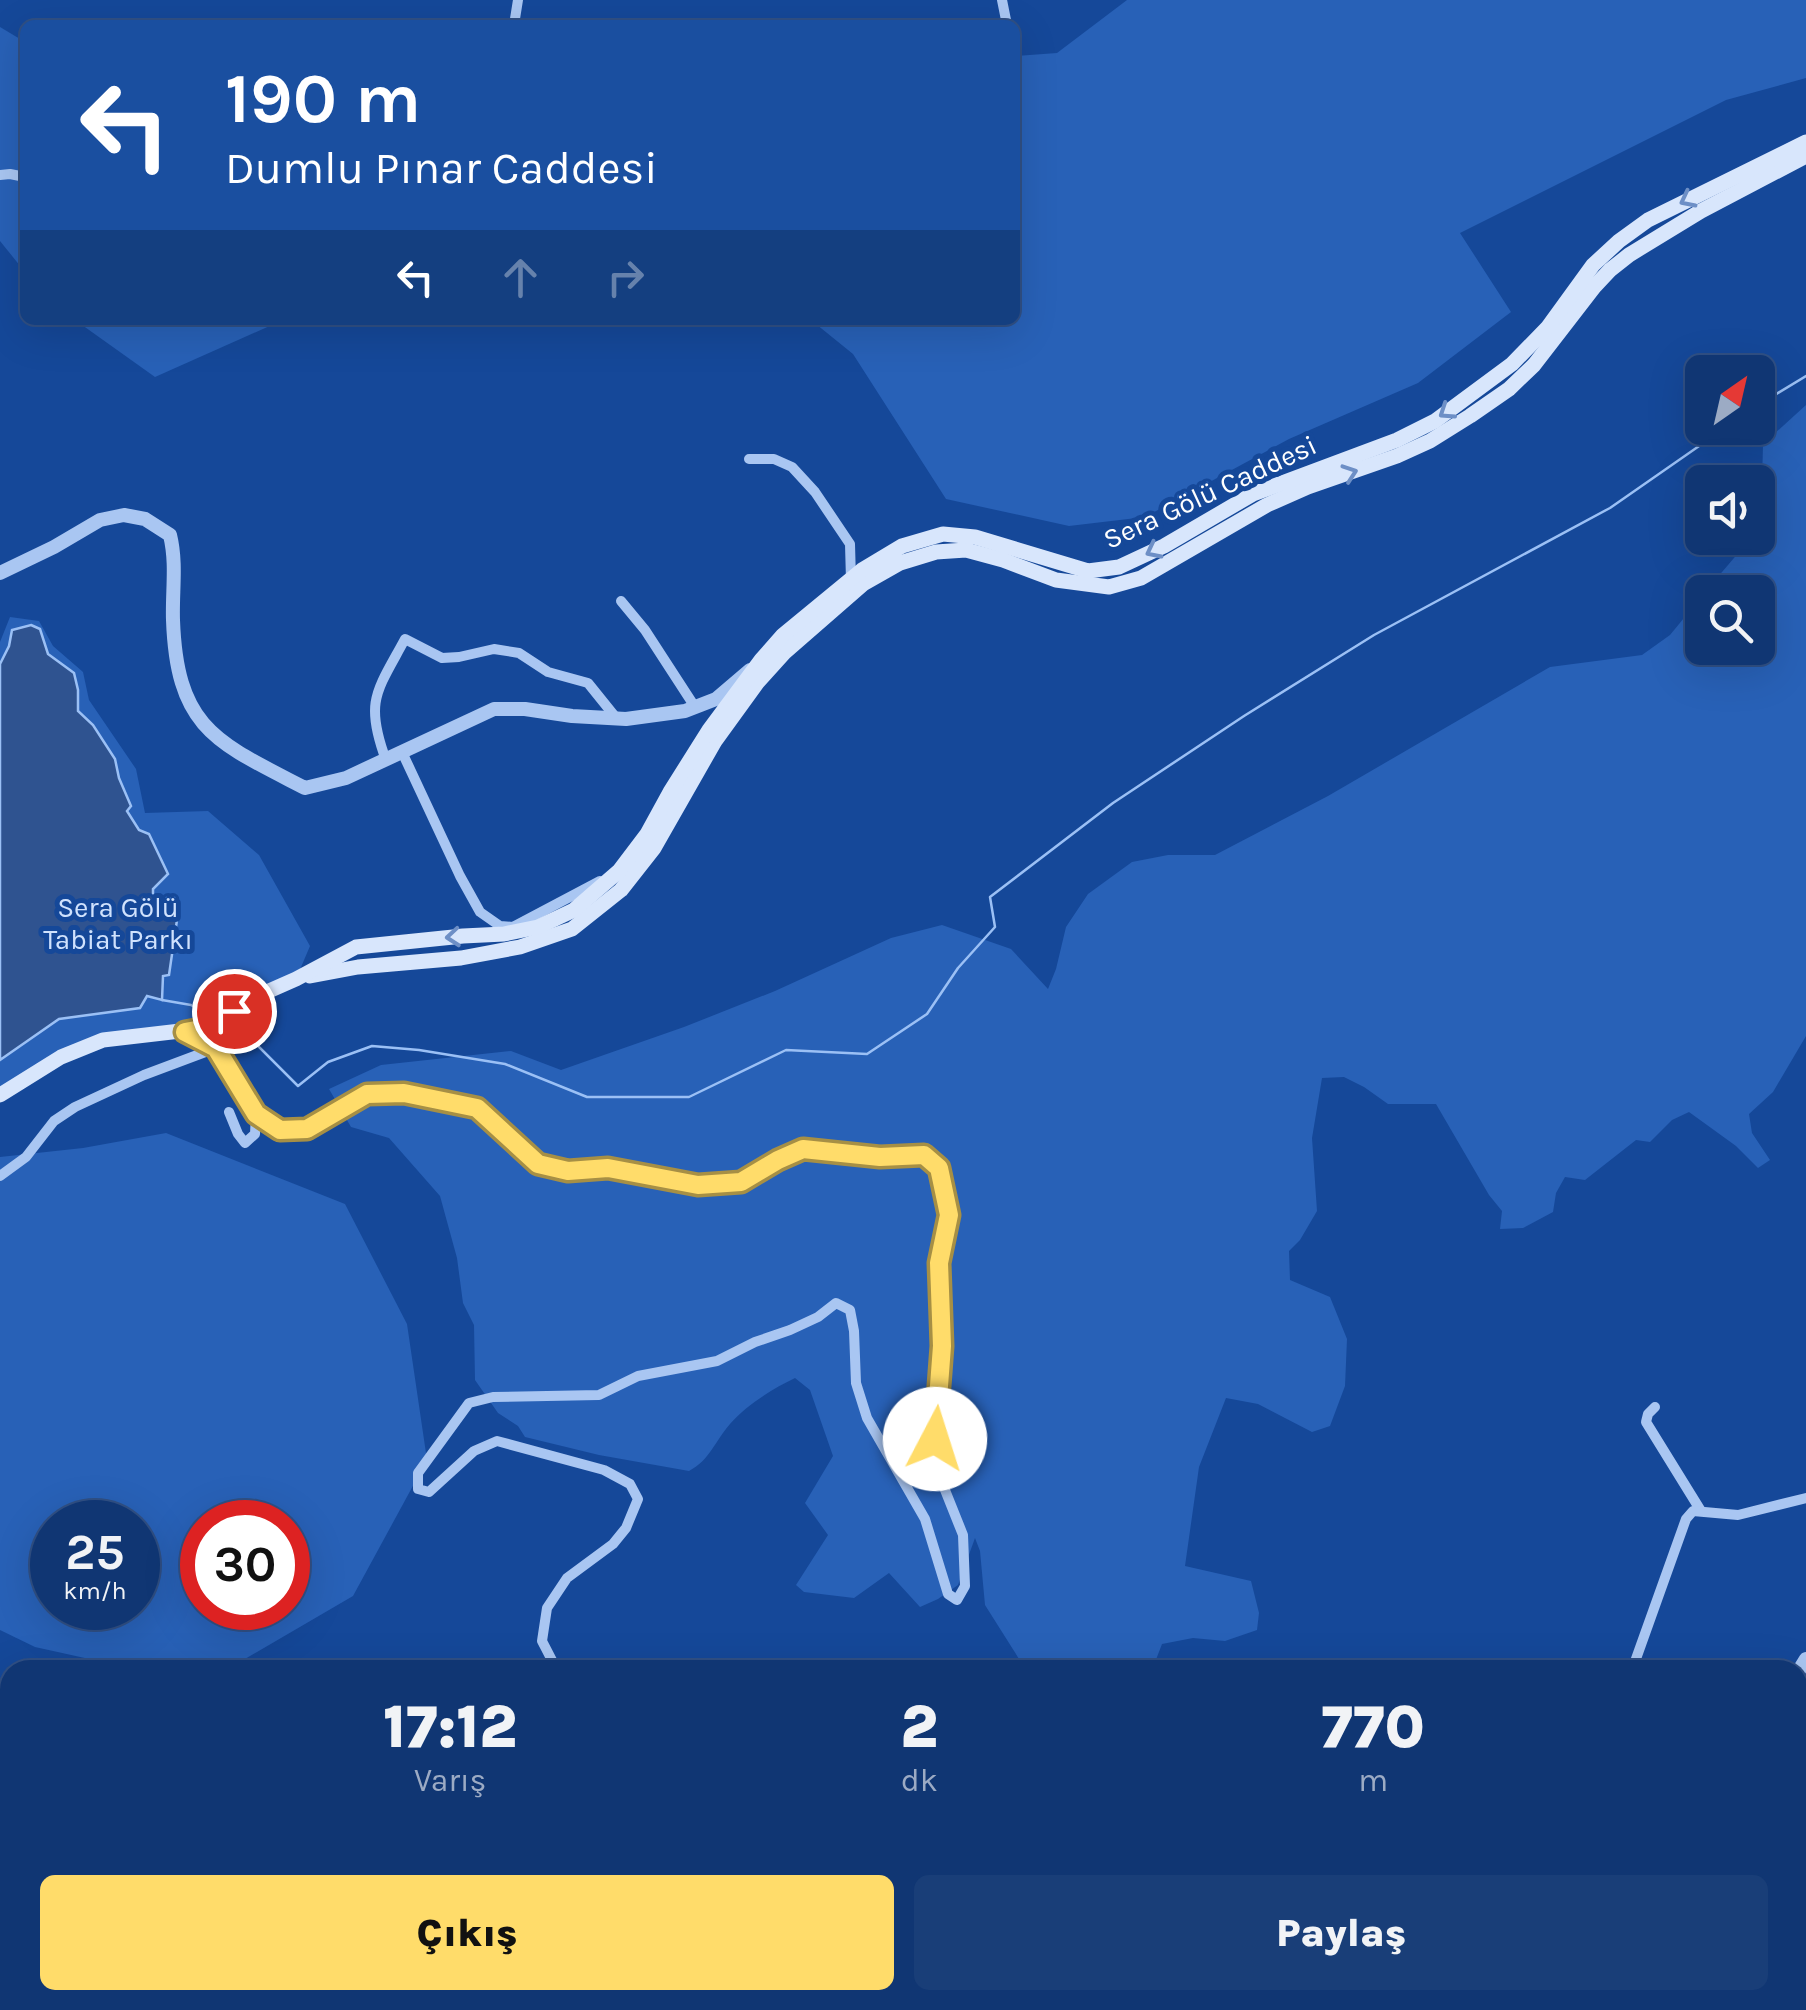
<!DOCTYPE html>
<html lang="tr">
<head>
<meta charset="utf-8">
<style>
  body { margin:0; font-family:Karla,sans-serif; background:#193e78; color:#f1f3f6; height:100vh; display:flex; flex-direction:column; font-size:38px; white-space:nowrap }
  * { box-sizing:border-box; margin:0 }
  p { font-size:32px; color:#9cabc4 }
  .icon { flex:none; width:55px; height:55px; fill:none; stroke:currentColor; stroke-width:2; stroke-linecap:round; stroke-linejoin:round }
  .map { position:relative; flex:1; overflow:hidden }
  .details { position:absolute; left:0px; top:1660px; width:1808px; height:350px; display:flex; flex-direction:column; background:#103673; border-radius:30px 30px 0 0; box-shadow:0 10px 40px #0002,0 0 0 2px #305085 }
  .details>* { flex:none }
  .hud { position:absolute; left:20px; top:20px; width:1000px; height:305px; border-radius:15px; box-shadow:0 10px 40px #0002,0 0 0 2px #305085; background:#1a4fa0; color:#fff; overflow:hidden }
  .needle { width:65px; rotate:34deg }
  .fabs { position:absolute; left:1685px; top:355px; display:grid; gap:20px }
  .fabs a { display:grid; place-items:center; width:90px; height:90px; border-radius:15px; background:#103673; box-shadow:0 10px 40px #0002,0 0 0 2px #305085; font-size:50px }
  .speed { position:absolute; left:30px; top:1500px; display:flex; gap:20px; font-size:50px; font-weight:700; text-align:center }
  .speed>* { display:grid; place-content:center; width:130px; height:130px; border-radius:50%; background:#103673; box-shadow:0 10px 40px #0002,0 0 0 2px #305085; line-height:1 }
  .speed small { font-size:25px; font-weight:400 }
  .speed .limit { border:15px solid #d22; background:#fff; color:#111 }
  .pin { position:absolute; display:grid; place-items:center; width:85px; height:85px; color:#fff; margin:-42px; border:5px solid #fff; border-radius:50%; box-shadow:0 2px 10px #0007 }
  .me { position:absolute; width:110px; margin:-55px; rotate:5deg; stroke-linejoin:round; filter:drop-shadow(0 0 8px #0008) }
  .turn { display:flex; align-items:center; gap:35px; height:210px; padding:0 40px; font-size:45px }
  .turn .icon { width:130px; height:130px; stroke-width:2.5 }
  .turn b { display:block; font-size:70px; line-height:85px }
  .lanes { display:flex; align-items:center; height:95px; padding:0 40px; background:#0003; justify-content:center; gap:50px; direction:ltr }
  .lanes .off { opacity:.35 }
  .eta { display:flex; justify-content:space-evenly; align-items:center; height:170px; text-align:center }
  .eta b { font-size:60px; font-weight:800; line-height:70px }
  .button { display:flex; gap:20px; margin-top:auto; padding:20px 40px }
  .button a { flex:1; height:115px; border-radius:15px; background:#ffdc6a; color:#111; font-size:40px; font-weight:800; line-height:115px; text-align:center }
  .button a+a { background:#193e78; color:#f1f3f6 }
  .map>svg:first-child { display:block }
  .green { fill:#2861b7; fill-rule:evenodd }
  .water { fill:#2f5390; stroke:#9bc0f5; stroke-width:2.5 }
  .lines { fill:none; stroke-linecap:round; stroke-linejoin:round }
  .stream { stroke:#9bc0f5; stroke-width:2.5 }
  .minor { stroke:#a9c6f2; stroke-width:10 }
  .tertiary { stroke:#a9c6f2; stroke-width:14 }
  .secondary { stroke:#d8e6fc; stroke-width:15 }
  .oneway { stroke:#6d8fc6 }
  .route-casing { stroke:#a68f45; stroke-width:25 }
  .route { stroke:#ffdc6a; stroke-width:18 }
  .labels { text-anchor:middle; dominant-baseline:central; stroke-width:10; stroke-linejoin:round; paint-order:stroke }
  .street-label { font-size:28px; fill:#fff; stroke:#154899 }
  .park-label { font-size:28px; fill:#d0e2fd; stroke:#154899 }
</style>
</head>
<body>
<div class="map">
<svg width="1806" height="2010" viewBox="0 0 1806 2010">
  <rect width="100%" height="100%" fill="#154899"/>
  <g class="green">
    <polygon points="1127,0 1806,0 1806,78 1726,100 1460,233 1511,312 1418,383 1289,439 1145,517 1069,526 946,499 853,354 811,320 1015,320 1015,56 1057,53"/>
    <polygon points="0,27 25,42 25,272 0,241"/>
    <polygon points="75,320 283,320 155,377"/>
    <path d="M 1806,405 L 1806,1036 L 1773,1092 L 1749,1114 L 1752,1133 L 1770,1160 L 1758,1168 L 1736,1146 L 1689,1112 L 1672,1120 L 1650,1142 L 1636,1140 L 1585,1180 L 1565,1177 L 1556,1193 L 1553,1212 L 1523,1228 L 1500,1229 L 1502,1211 L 1489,1195 L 1436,1104 L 1388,1104 L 1364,1087 L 1344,1077 L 1322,1078 L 1312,1138 L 1317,1211 L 1300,1240 L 1289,1251 L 1290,1280 L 1330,1297 L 1347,1339 L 1345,1386 L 1330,1426 L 1312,1432 L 1258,1404 L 1226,1398 L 1199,1467 L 1185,1566 L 1251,1581 L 1259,1613 L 1257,1630 L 1225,1641 L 1193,1638 L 1162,1644 L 1152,1670 L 1026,1670 L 985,1605 L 980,1551 L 975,1538 L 958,1585 L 938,1599 L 920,1607 L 889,1573 L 854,1598 L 804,1592 L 796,1585 L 828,1535 L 805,1503 L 833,1456 L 810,1390 L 795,1378 C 774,1388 746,1405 730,1424 C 715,1441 710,1460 689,1471 L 599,1455 L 525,1437 L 518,1426 L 498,1413 L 475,1380 L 474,1325 L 463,1303 L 457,1258 L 440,1196 L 389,1138 L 351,1127 L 329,1089 L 381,1065 L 511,1051 L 561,1070 L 684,1027 L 775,991 L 891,938 L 942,925 L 1011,949 L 1048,989 L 1056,969 L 1066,927 L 1088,894 L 1132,862 L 1168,855 L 1215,855 L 1328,796 L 1550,667 L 1642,655 L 1670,635 L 1702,596 L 1702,648 L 1758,648 L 1758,592 L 1705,592 L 1751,538 L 1758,538 L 1758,529 L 1761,524 L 1763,444 Z"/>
    <polygon points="10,617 39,621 53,646 83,672 89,700 136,769 145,813 208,811 259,855 310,946 296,979 206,1028 103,1040 0,1095 0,642"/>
    <path d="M 166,1133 L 345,1204 L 407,1324 L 427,1460 L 353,1596 L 226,1670 L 139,1670 L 35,1647 L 0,1630 L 0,1157 L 83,1148 ZM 52,1522 L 138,1522 L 138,1608 L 52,1608 ZM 202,1522 L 288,1522 L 288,1608 L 202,1608 Z"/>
    <polygon points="840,2000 928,2000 925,2010 803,2010"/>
  </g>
  <polygon class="water" points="31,625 40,629 48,654 74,673 78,690 78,711 93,725 115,759 119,778 131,806 127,811 139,830 149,834 168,874 153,889 153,895 177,920 169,975 163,976 162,1000 147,996 140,1008 59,1019 0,1060 0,664 9,646 12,630"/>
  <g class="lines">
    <g class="stream">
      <polyline points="1758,405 1806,376"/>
      <polyline points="162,1000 191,1005 212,1017"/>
      <polyline points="223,1024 254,1042 298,1086 328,1062 372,1046 419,1050 505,1064 587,1097 689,1097 786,1050 867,1054 927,1014 958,968 995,927 990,897 1113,803 1244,716 1374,635 1610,508 1725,428"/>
    </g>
    <g class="minor">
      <polyline points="1002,0 1007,25"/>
      <polyline points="514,25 518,0"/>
      <polyline points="0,175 10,174 25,177"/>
      <polyline points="749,459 774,459 792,467 815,492 850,544 851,580"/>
      <polyline points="621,601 645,630 695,707"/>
      <polyline points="402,752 460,876 480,912 500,926 513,927 600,881"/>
      <path d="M 386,760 C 364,701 377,691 405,639 L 442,658 L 459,657 L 494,649 L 519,653 L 548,672 L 588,683 L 617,719"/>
      <polyline points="186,1032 216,1048 256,1114 279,1131 307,1129 367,1093 404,1093 477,1108 538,1164 567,1171 608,1168 698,1185 741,1182 777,1160 803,1149 881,1157 924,1155 939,1168 949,1215 939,1263 943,1346 935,1439 943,1485 963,1535 965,1586 957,1600 948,1594 925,1519 867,1418 856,1383 854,1331 850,1310 836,1303 818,1317 790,1330 755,1342 717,1361 638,1376 599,1395 493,1397 469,1403 418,1473 418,1489 429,1492 474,1451 497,1441 604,1470 630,1484 638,1499 626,1528 613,1544 567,1578 547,1608 542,1641 557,1670"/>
      <polyline points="229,1112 238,1134 245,1143 255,1134 256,1114"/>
      <polyline points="0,1176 26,1157 54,1121 75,1107 144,1075 216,1048"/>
      <polyline points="1655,1407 1648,1414 1646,1422 1701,1511"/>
      <polyline points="1632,1670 1686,1519 1693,1511 1738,1515 1806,1498"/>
      <polyline points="1798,1817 1806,1846"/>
      <polyline points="0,1824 10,1826"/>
      <polyline points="1798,1982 1806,1981"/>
      <polyline points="1628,2010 1642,2000"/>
    </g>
    <g class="tertiary">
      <path d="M 0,573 L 54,547 L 100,520 L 124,515 L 145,519 L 170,535 C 177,564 172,591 173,620 C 177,729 216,742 305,788 L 346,778 L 494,709 L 525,709 L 572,716 L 626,719 L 685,711 L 716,699 L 750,670"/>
      <polyline points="1798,1672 1806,1659"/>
      <polyline points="277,2000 277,2010"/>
      <polyline points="0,2002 60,2010"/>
      <polyline points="147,2010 157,2000"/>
      <polyline points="1714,2010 1715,2000"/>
    </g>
    <g class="secondary">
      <polyline points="310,976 358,967 461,958 520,947 572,929 621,890 654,848 715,741 757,683 785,652 863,584 900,563 936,552 966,550 1003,560 1056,580 1109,587 1141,578 1267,505 1308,487 1397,456 1430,441 1470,416 1509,389 1534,365 1595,286 1610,270 1629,255 1701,211 1806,156"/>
      <polyline points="0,1095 61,1057 103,1040 206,1028 262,994 296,979 356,947 463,936 504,934 538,927 574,910 619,871 647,834 670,792 709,730 761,660 783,635 862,570 902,546 943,534 975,537 1088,571 1119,567 1164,546 1253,494 1397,440 1435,421 1512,364 1548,327 1593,265 1619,241 1648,220 1806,142"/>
    </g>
  </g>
  <defs><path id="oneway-chevron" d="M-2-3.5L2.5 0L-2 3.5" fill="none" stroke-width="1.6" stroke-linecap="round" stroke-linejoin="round" transform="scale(2.5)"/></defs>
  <g class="oneway">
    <use href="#oneway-chevron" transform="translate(1687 200) rotate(153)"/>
    <use href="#oneway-chevron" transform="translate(1446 412) rotate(146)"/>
    <use href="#oneway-chevron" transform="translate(1350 473) rotate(-19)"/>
    <use href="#oneway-chevron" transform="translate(1153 551) rotate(153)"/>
    <use href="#oneway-chevron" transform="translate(453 937) rotate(175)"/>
  </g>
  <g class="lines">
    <defs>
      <polyline id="route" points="234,1011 206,1028 185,1032 216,1048 256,1114 280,1130 307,1129 367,1094 404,1093 477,1108 538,1164 568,1171 608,1168 698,1185 741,1182 778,1160 803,1149 880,1157 924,1155 939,1168 949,1215 939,1263 942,1346 935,1439"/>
    </defs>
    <use href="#route" class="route-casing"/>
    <use href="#route" class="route"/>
  </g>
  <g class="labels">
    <g class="street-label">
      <text transform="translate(1210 492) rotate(-25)">Sera Gölü Caddesi</text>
    </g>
    <g class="park-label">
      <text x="118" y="907">Sera Gölü<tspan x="118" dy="32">Tabiat Parkı</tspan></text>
    </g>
  </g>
</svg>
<div class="fabs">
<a><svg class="needle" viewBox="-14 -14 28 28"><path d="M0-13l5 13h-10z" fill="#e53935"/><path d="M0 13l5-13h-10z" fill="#9cabc4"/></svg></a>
<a><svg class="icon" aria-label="sound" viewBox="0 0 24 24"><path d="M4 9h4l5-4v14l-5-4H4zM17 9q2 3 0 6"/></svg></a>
<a><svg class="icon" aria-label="search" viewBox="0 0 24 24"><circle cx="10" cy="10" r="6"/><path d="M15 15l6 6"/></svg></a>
</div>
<div class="speed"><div>25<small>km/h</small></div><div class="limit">30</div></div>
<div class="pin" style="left:234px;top:1011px;background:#d93025"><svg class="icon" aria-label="arrive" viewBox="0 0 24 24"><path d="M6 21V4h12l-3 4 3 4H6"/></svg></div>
<svg class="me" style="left:935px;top:1439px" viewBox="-20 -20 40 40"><circle r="19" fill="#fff"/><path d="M0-13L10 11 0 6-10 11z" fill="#ffdc6a"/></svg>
<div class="hud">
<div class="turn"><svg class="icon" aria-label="left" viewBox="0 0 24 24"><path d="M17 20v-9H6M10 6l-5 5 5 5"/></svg><div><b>190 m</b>Dumlu Pınar Caddesi</div></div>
<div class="lanes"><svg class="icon" aria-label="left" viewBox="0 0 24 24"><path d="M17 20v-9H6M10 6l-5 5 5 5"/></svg><svg class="icon off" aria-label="ahead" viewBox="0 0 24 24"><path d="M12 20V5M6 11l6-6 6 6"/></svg><svg class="icon off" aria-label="right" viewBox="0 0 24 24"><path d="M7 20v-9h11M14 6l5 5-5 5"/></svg></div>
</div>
<section class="details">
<div class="eta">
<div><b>17:12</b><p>Varış</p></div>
<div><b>2</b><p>dk</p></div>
<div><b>770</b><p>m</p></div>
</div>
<div class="button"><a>Çıkış</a><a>Paylaş</a></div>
</section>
</div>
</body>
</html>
